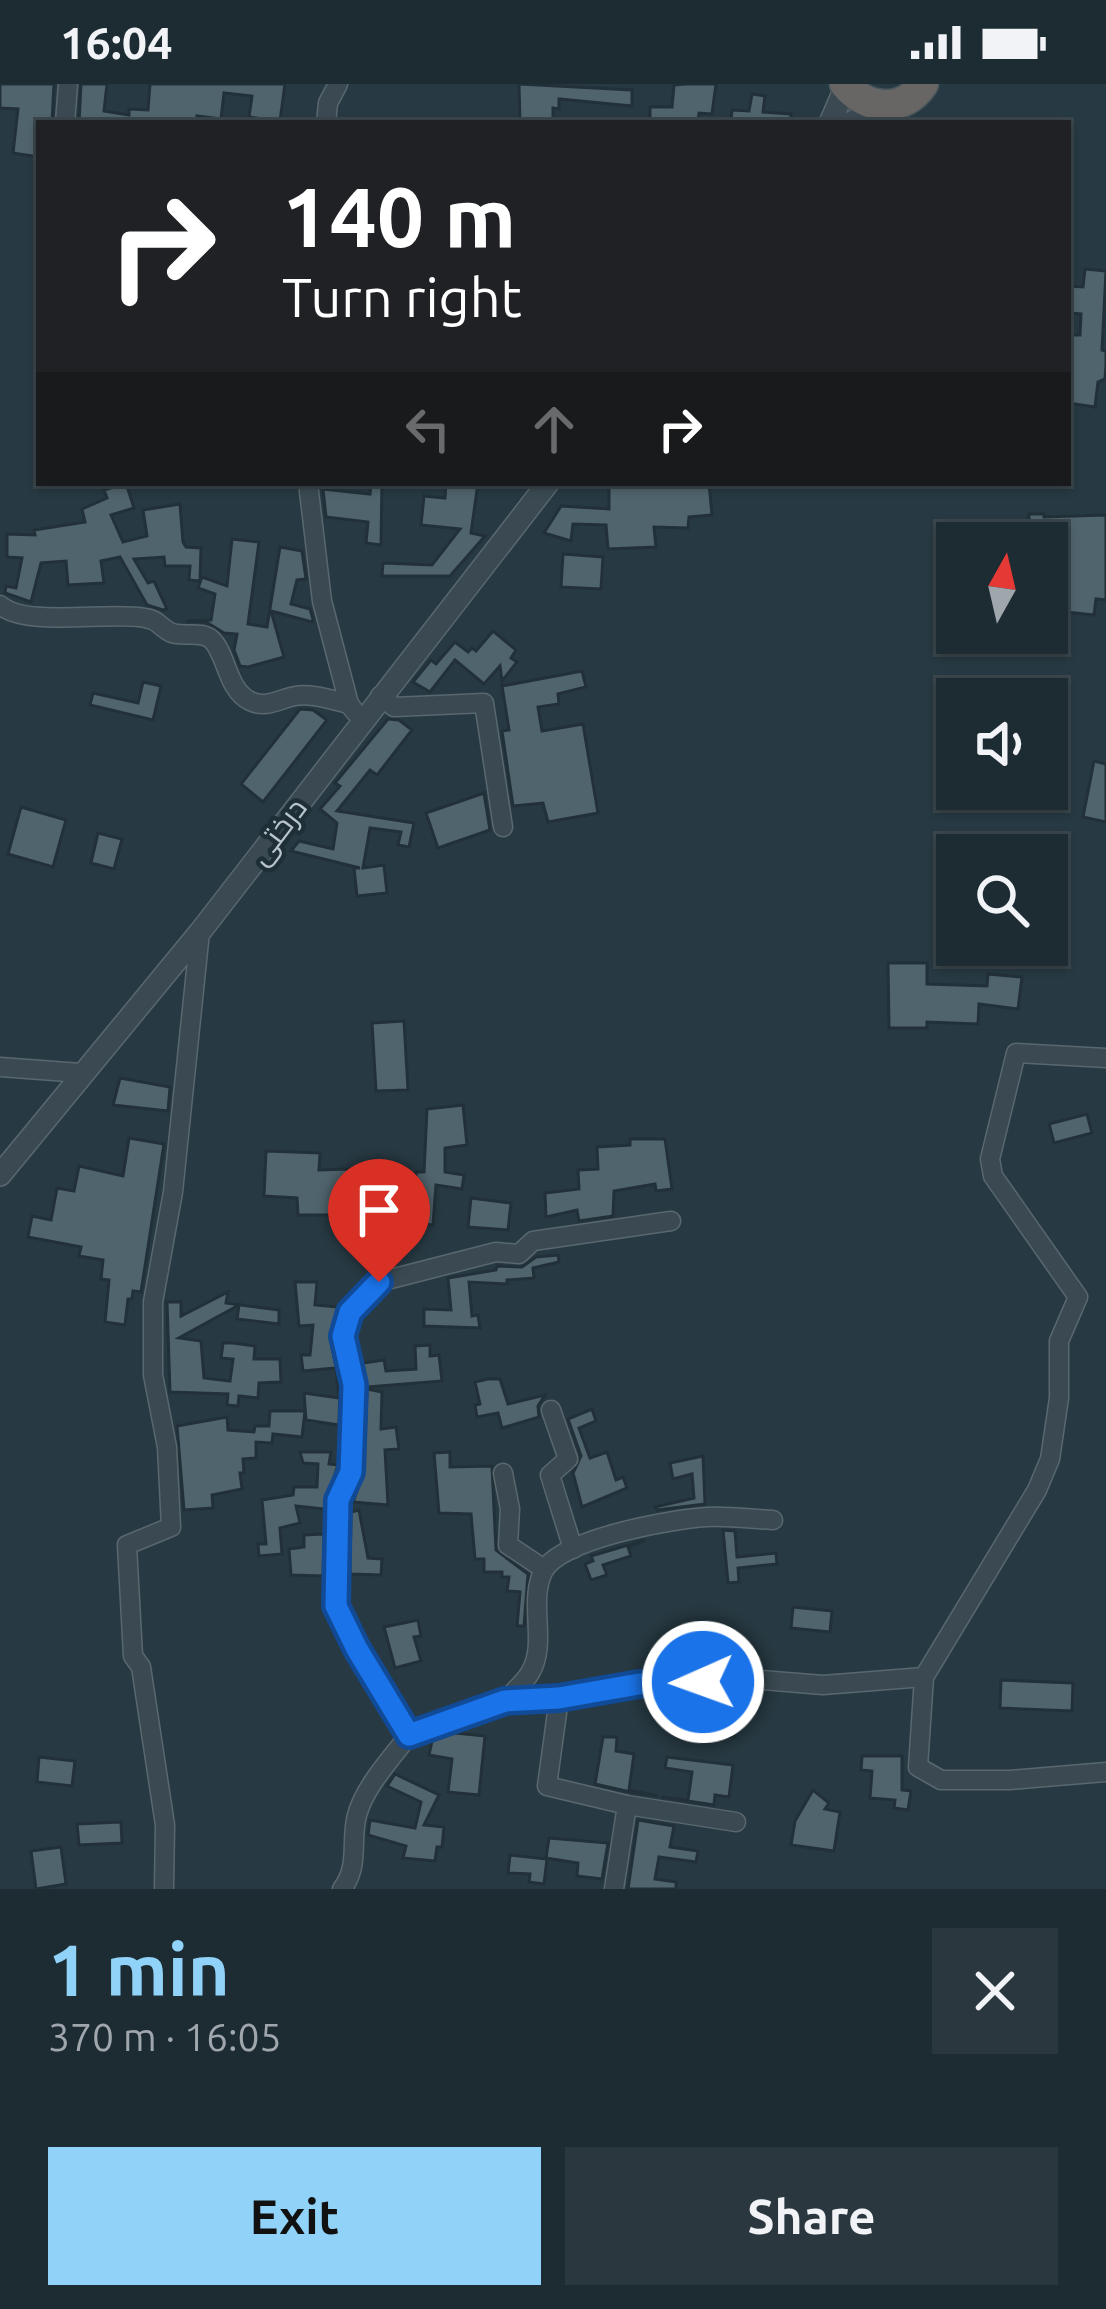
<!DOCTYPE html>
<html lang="en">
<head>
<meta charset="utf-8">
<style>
  body { margin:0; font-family:Ubuntu,Cairo,sans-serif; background:#2a373e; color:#f1f3f6; height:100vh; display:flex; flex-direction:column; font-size:45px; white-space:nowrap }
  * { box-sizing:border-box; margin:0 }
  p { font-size:39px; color:#a0a7ac }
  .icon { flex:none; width:66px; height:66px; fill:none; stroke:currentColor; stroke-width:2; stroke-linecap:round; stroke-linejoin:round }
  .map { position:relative; height:1805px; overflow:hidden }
  .panel { display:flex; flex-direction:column; background:#1d2b32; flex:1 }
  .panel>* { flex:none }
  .guide { position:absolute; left:36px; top:36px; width:1035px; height:366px; border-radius:0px; box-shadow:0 3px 9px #0004,0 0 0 3px #3b474d; background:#202124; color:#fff; overflow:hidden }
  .needle { width:78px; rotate:8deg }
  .fabs { position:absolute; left:936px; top:438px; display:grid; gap:24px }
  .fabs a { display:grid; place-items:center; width:132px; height:132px; border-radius:0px; background:#1d2b32; box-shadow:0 3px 9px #0004,0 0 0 3px #3b474d; font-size:60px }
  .pin { position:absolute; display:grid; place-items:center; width:102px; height:102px; color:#fff; margin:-123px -51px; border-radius:50% 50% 50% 0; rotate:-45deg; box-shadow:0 0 12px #0007 }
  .pin .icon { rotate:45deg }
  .me { position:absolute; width:132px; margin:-66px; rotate:268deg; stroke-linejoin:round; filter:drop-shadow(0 0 9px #0008) }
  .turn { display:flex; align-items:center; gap:42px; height:252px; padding:0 48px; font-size:54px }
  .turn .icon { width:156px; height:156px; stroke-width:2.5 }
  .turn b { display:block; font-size:84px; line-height:102px }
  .lanes { display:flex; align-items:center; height:114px; padding:0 48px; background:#0003; justify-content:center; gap:60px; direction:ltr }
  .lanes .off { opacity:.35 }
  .round { display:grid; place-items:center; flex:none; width:126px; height:126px; border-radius:0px; background:#2a373e }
  .overview { display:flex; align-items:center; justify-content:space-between; height:204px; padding:0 48px }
  h1 { font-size:72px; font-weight:700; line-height:90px; color:#91d3f8 }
  .cta { display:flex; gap:24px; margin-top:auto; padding:24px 48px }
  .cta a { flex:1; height:138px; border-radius:0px; background:#91d3f8; color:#111; font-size:48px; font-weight:700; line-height:138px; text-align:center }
  .cta a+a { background:#2a373e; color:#f1f3f6 }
  .status { display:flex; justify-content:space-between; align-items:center; height:84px; padding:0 60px; background:#1d2b32; direction:ltr }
  .status svg { height:33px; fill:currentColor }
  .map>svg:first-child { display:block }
  .building { fill:#50646d; stroke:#223139; stroke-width:3 }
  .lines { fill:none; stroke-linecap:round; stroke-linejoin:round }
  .minor-casing { stroke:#59686f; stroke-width:21 }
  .tertiary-casing { stroke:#59686f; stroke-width:24 }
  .trunk-casing { stroke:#46555c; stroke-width:33 }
  .minor { stroke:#3b4a52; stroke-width:18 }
  .tertiary { stroke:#3b4a52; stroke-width:21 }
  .trunk { stroke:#686665; stroke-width:30 }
  .route-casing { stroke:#114b97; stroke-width:30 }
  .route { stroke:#1a73e8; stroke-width:21 }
  .labels { text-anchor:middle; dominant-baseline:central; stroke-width:9; stroke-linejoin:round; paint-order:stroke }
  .street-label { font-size:30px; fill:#b8c5cc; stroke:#1f2f37 }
</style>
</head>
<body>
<div class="status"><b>16:04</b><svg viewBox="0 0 49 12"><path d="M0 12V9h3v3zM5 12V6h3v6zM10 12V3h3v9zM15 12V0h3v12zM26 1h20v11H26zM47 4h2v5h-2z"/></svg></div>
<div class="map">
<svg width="1106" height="1805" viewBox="0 0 1106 1805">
  <rect width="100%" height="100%" fill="#273942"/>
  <g class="building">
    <polygon points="0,0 54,0 52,39 39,39 39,73 13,69 18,25 0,24"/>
    <polygon points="81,0 107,0 104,27 129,31 129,25 148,26 150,0 285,0 280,37 249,33 252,12 224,9 221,35 197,32 196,39 79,39"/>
    <polygon points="519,0 632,6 632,22 559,15 559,25 553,24 553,39 520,39"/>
    <polygon points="686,0 716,0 712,30 699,29 698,39 650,39 650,23 672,23 674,1"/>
    <polygon points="752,10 765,12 763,28 791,30 791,39 731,39 732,26 749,27"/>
    <polygon points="1085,185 1106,187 1102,266 1106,267 1106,281 1105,295 1098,298 1095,323 1068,319 1068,251 1080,251 1081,230 1068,229 1068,202 1083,203"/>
    <polygon points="126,399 134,424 111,431 123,458 147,452 143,426 180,420 183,458 186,463 201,464 200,497 189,496 190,482 165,482 164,473 134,475 148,499 154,497 167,525 163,526 147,521 120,473 101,477 104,499 68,501 66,477 41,479 31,518 5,509 6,502 16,504 22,474 7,473 7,450 35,451 34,446 85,438 82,425 107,414 104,406"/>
    <polygon points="371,399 382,399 381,461 366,459 368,438 326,433 323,405 370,410"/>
    <polygon points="446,399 478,399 471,449 485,452 450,492 382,492 383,479 432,481 460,445 421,441 424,412 445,414"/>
    <polygon points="613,399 709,399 712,431 689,433 688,444 654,443 656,463 608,465 606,441 573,440 571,457 544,449 561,422 609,425 609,403"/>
    <polygon points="1029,430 1044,430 1044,433 1106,431 1106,516 1096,515 1094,531 1047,526 1047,452 1029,452"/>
    <polygon points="232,455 259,458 248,540 267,543 280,463 302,467 306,495 297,496 291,520 310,525 313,535 312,538 271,527 284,573 248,583 240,582 234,566 237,550 224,549 206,538 186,537 211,536 215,510 198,504 202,493 227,502"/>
    <polygon points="563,470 603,473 601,505 561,503"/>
    <polygon points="493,547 516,566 511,574 517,578 502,597 500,582 484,600 455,576 430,608 413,598 431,576 436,580 455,558 468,568 472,564 476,567"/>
    <polygon points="582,587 586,603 558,610 559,620 538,623 542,647 583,640 598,729 548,738 543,719 513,722 502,647 509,646 502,602"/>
    <polygon points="143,598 161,602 153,636 90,621 93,609 138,619"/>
    <polygon points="300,625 313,626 327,636 263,718 241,700"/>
    <polygon points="388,635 399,636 412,646 377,691 370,686 337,727 414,739 409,763 398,761 401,748 370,744 363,784 384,781 387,809 357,812 354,784 360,784 291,767 299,757 333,765 337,739 320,725 340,702 335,699"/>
    <polygon points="1094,677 1106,680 1106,738 1083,733"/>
    <polygon points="484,709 490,746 438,764 426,729"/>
    <polygon points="21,723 66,736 53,783 8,770"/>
    <polygon points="98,749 122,755 114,785 91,779"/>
    <polygon points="888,879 927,879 927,900 987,902 988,890 1022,893 1018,925 979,920 978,940 927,938 927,944 889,944"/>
    <polygon points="404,937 408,1006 376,1007 372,939"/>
    <polygon points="120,994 170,1003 168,1027 113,1021"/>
    <polygon points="463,1021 467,1061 445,1064 445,1088 464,1091 462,1105 436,1101 433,1141 399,1138 400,1116 415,1117 416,1088 424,1088 427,1025"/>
    <polygon points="1087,1030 1092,1049 1054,1059 1049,1040"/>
    <polygon points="129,1054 164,1060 141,1208 133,1207 132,1215 128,1215 125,1241 105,1238 109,1196 101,1195 103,1176 79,1172 81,1163 28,1153 32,1132 51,1136 57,1104 74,1107 79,1082 123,1092"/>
    <polygon points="630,1055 665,1055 672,1105 656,1107 655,1100 614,1107 613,1132 579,1137 577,1126 546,1133 545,1109 579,1105 578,1086 598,1085 597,1063 630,1061"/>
    <polygon points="266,1067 320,1069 319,1086 350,1085 351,1104 377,1103 378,1131 298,1131 297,1114 264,1112"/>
    <polygon points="471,1114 511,1119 508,1146 468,1143"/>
    <polygon points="558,1171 559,1178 533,1184 534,1194 507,1196 507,1200 469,1198 472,1232 478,1231 480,1244 424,1242 424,1225 451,1226 448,1194 496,1186 497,1182 522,1183 536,1173"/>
    <polygon points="295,1198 317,1198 315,1221 338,1223 330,1254 340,1302 339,1341 306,1336 304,1309 339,1314 336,1284 303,1287 301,1271 310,1271 313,1241 299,1242"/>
    <polygon points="228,1208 226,1219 279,1226 279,1240 237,1235 239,1221 179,1254 201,1257 204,1294 230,1297 233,1275 221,1274 223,1259 233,1259 255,1262 254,1275 280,1275 281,1298 259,1299 258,1314 239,1312 238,1322 227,1321 228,1310 170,1308 167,1218 181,1218 181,1232"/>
    <polygon points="430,1261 430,1272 439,1271 442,1297 367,1303 363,1279 384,1276 386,1287 416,1285 415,1262"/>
    <polygon points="488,1295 500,1295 508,1320 545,1311 538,1322 539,1333 502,1344 498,1329 477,1333 475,1321 480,1320 475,1298"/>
    <polygon points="367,1305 382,1308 381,1345 396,1343 399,1365 385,1366 388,1421 353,1418 364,1387"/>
    <polygon points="592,1325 596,1337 579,1344 590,1374 607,1368 616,1396 623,1393 627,1404 582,1423 573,1389 581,1372 568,1335"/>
    <polygon points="270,1327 305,1327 302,1353 273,1350 272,1359 256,1358 256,1374 243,1375 244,1389 240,1389 242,1405 212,1411 213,1424 184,1426 177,1342 227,1333 228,1346 254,1348 255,1342 269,1342"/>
    <polygon points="300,1368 331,1368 329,1380 338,1381 324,1425 296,1422 300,1439 280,1444 282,1470 259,1472 258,1460 266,1460 262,1416 293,1411 294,1403 317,1403 318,1380 303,1379"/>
    <polygon points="450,1368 450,1383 492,1382 496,1466 528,1490 524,1542 517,1542 520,1508 507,1507 509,1493 502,1493 502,1488 484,1488 484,1475 475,1475 471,1430 439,1429 434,1369"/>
    <polygon points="703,1372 705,1420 657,1426 655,1423 694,1414 692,1390 673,1395 670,1379"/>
    <polygon points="359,1426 368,1474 382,1475 381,1491 350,1490 351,1428"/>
    <polygon points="723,1446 735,1447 737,1473 776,1469 777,1480 738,1484 739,1498 728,1499"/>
    <polygon points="324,1450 323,1492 291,1491 289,1465 304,1463 304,1451"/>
    <polygon points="645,1456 628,1463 631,1472 603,1481 607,1491 591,1496 585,1480 593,1477 591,1472"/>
    <polygon points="793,1523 832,1527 830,1548 791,1544"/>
    <polygon points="418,1536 421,1552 414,1553 421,1577 395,1584 384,1543"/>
    <polygon points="694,1564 699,1584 656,1586 653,1570"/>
    <polygon points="1001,1596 1073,1599 1072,1627 1000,1624"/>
    <polygon points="717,1610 725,1610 735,1653 724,1653 724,1656 711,1654 708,1634 718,1633"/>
    <polygon points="455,1649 485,1652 479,1711 448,1708 452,1675 429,1671 432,1657"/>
    <polygon points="603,1653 617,1653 616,1667 634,1670 629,1706 658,1712 630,1708 595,1700"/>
    <polygon points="862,1672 902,1672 902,1706 911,1707 908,1726 894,1724 895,1716 870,1714 872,1687 861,1686"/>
    <polygon points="39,1673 75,1677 72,1702 37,1698"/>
    <polygon points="667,1673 733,1681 729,1713 715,1711 714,1721 661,1713 688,1716 692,1688 665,1684"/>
    <polygon points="395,1690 439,1711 424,1741 444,1743 442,1763 437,1763 435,1777 403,1774 406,1762 368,1751 370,1736 415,1744 421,1718 387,1702"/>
    <polygon points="813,1706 829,1719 825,1725 840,1728 834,1767 791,1761 795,1737"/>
    <polygon points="638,1736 674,1742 670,1763 698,1767 696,1778 659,1773 655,1795 676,1798 676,1805 628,1805"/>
    <polygon points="121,1738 122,1759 79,1761 77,1740"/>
    <polygon points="549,1754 608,1759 602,1795 577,1792 578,1779 546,1774"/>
    <polygon points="61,1763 66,1800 36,1805 31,1767"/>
    <polygon points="510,1771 547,1775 544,1800 529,1798 530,1790 508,1789"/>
  </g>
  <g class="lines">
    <defs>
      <g id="minor">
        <polyline points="65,39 68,0"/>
        <polyline points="326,39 328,19 338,0"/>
        <polyline points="308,399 322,517 349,620 355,628"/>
        <path d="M 0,521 C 26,544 108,527 145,534 C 158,536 158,541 168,547 C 180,555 201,545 212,556 C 227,571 227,606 250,617 C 266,625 279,615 295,612 C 311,609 332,616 349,620"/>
        <polyline points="380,612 394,623 484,619 503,743"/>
        <polyline points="1106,974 1016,969 990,1075 993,1092 1078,1213 1059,1257 1059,1314 1050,1375 1037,1406 924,1593 918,1683 941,1696 1010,1696 1106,1688"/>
        <polyline points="0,983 81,989"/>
        <polyline points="551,1326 568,1375 550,1391 573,1465"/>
        <polyline points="503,1389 510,1425 508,1461 544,1485"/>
        <polyline points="559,1614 547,1702 627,1721 614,1805"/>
        <path d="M 505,1617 C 512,1609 524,1599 530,1589 C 548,1559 528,1519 543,1488 C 558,1455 672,1435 707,1433 C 729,1432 751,1435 773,1436"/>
        <polyline points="409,1651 505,1617 559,1614 639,1600 750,1595 823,1601 924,1593"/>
        <polyline points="627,1721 736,1738"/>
        <polyline points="164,1805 165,1741 141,1583 133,1572 127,1461 171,1443 167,1363 153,1291 153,1218 173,1108 200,848"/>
        <path d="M 342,1805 C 360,1782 350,1757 357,1731 C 365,1702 391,1675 409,1651 L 357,1565 L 336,1522 L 338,1416 L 351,1387 L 354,1301 L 343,1252 L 350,1228 L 379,1198 L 496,1168 L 519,1170 L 533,1157 L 671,1137"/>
      </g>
      <g id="tertiary">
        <polyline points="830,39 846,2"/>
        <polyline points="850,39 884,22"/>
        <polyline points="0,1091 200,848 548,399"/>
      </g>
      <path id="trunk" d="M 845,0 C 866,26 903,30 923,0"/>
    </defs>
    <use href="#minor" class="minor-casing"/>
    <use href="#tertiary" class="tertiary-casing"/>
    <use href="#trunk" class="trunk-casing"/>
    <use href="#minor" class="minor"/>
    <use href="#tertiary" class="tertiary"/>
    <use href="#trunk" class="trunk"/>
  </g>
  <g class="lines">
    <defs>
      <polyline id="route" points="379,1198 350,1228 343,1252 354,1301 351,1388 338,1416 336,1522 357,1565 409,1651 505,1617 559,1614 639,1600 703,1598"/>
    </defs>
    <use href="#route" class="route-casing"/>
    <use href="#route" class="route"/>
  </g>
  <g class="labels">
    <g class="street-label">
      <text transform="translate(277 747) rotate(-53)">درختی</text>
    </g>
  </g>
</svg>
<div class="fabs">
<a><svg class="needle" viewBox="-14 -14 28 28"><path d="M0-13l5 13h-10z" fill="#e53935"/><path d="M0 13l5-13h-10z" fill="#a0a7ac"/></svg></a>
<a><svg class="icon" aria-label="sound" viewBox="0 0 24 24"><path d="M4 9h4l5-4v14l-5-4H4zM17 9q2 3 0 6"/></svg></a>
<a><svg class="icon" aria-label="search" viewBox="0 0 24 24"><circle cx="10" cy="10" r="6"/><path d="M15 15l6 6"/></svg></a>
</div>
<div class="pin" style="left:379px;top:1198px;background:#d93025"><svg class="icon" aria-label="arrive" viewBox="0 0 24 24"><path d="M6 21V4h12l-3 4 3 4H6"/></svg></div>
<svg class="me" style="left:703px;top:1598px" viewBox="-20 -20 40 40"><circle r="17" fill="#1a73e8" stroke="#fff" stroke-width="3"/><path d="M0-11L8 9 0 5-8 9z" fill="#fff"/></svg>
<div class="guide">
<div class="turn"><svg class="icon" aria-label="right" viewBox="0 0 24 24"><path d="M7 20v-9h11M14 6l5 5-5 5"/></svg><div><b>140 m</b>Turn right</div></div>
<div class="lanes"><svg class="icon off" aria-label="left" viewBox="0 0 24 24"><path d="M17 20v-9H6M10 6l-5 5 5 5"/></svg><svg class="icon off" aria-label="ahead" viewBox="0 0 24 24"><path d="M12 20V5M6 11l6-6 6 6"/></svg><svg class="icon" aria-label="right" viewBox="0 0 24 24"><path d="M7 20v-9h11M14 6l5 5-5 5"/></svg></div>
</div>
</div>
<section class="panel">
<div class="overview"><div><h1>1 min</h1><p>370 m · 16:05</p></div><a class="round"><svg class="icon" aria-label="close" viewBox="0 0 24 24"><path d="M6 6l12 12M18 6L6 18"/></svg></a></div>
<div class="cta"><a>Exit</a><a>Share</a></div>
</section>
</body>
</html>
